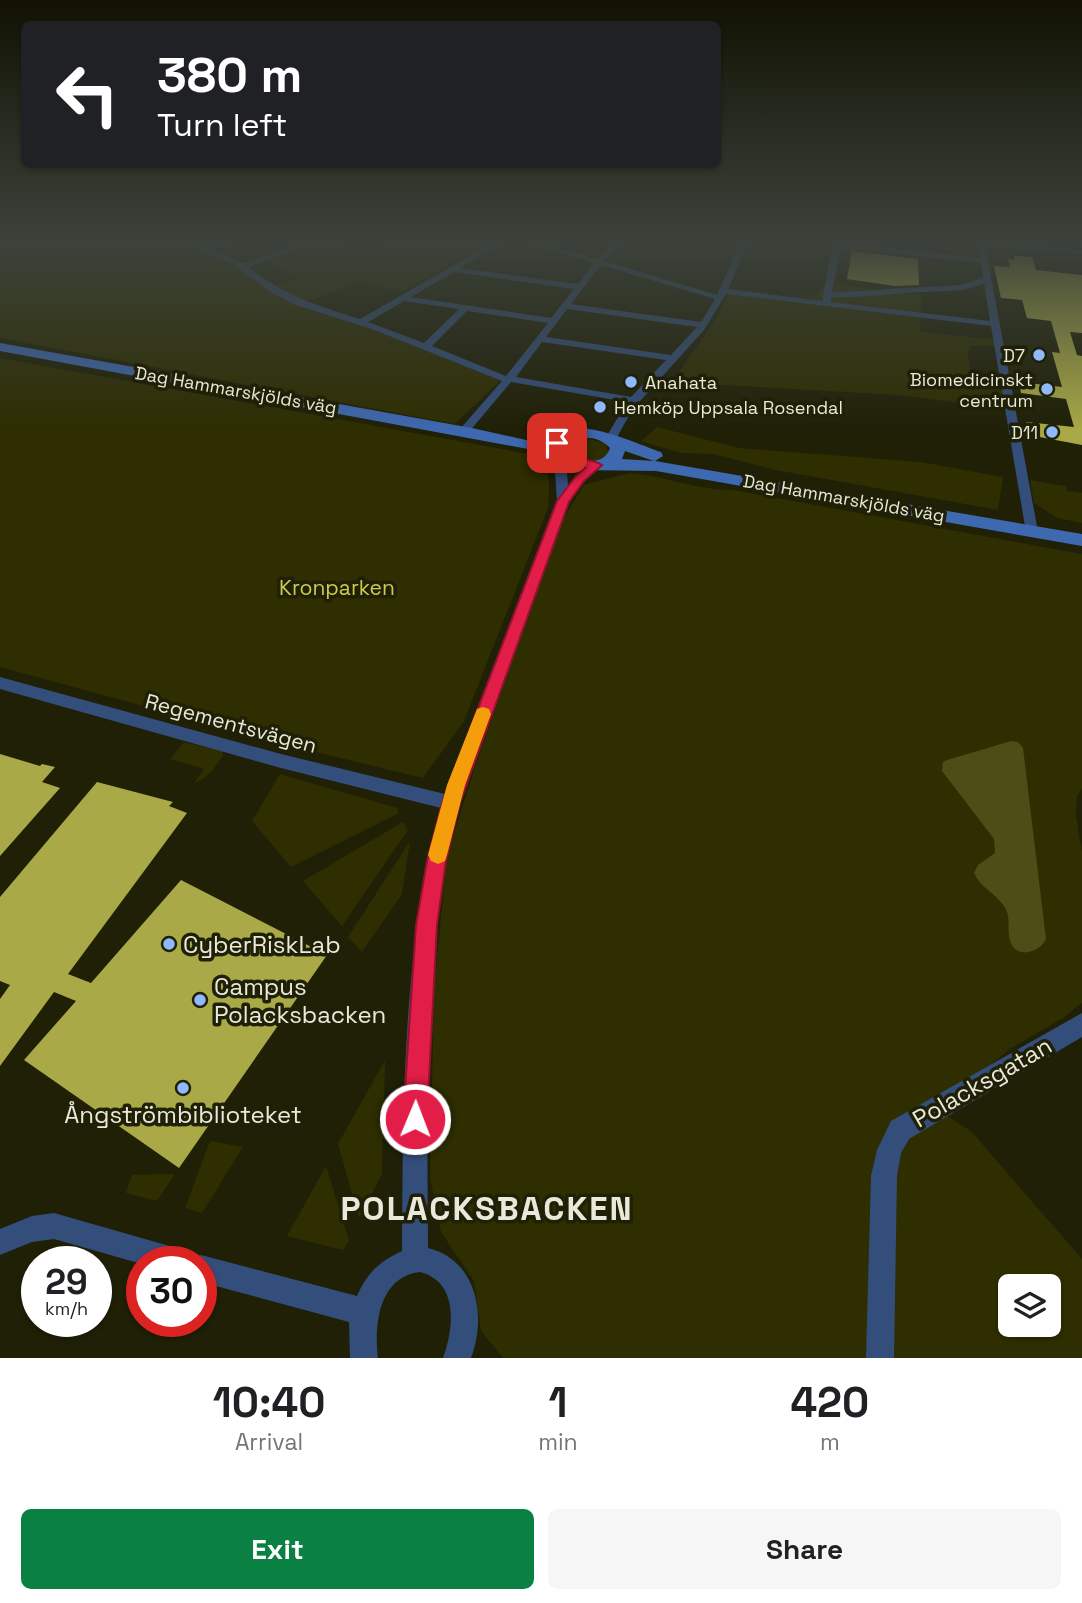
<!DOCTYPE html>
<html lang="en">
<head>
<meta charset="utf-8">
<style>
  body { margin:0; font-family:"Space Grotesk",sans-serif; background:#f6f6f6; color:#202124; height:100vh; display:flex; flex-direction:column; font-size:26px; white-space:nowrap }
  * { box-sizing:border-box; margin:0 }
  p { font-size:23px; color:#757577 }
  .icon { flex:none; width:38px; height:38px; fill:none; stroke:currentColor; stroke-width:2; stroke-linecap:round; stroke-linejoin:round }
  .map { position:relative; height:1358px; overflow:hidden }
  .side { display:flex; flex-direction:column; background:#fff; flex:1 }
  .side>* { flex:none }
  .guide { position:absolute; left:21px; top:21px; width:700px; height:147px; border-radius:10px; box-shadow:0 2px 5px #0004; background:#202124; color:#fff; overflow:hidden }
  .fabs { position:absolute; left:998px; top:1274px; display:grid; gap:14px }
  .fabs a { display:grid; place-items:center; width:63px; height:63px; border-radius:10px; background:#fff; box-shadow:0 2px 5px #0004; font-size:35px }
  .speed { position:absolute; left:21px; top:1246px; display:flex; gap:14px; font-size:35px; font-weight:700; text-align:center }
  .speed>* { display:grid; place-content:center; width:91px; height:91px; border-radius:50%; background:#fff; box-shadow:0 2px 5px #0004; line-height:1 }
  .speed small { font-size:18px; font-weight:400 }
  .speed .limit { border:10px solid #d22; background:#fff; color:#111 }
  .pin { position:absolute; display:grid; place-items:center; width:60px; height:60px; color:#fff; margin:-30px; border-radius:14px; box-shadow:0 4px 10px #0006 }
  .me { position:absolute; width:77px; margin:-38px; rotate:1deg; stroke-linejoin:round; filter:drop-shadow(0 0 5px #0008) }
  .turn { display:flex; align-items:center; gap:24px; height:147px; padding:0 21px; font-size:32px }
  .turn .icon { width:91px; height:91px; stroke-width:2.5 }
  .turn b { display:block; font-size:49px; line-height:60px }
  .eta { display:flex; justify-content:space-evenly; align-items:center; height:119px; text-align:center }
  .eta b { font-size:42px; font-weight:700; line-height:49px }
  .action { display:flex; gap:14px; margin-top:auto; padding:14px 21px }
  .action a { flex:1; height:80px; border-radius:10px; background:#0b8043; color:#fff; font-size:28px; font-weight:700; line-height:80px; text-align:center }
  .action a+a { background:#f6f6f6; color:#202124 }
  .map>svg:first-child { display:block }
  .green { fill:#2e2e01; fill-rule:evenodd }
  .water { fill:#4d4d18 }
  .building { fill:#a9aa47 }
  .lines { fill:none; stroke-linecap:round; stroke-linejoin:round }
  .minor { fill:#344e7b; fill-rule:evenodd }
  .secondary { fill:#3e68b0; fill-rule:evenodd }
  .route { fill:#e11d48; stroke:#92132f; stroke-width:2 }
  .slow { fill:#f59e0b }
  .poi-dot { fill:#90b8fd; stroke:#1f2006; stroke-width:2.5 }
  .labels { text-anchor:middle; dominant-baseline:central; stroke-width:7; stroke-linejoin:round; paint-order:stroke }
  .far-poi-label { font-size:18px; fill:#e8e9da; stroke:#1f2006; text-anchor:end }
  .far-street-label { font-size:18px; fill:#e8e9da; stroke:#1f2006 }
  .park-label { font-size:21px; fill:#cccd48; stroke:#1f2006 }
  .street-label { font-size:21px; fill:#e8e9da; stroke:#1f2006 }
  .near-poi-label { font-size:24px; fill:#e8e9da; stroke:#1f2006; text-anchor:start }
  .near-street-label { font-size:24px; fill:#e8e9da; stroke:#1f2006 }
  .near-district-label { font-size:33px; font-weight:bold; letter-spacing:2px; fill:#e8e9da; stroke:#1f2006 }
</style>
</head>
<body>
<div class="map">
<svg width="1082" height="1358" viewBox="0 0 1082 1358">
  <rect width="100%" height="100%" fill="#1f2006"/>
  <g class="green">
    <polygon points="0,242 194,242 206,250 229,259 271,289 503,378 455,424 0,338"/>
    <polygon points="322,242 336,242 368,253 396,242 487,242 401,292 360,280 309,301 304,299 297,302 271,287 299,278 267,262"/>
    <polygon points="824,283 922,295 920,332 998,340 999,346 970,346 968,354 971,373 986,380 1005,383 1009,409 897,395 672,382 713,324 729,294 772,299 817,295"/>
    <path d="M 0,358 L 529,454 C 554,470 549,481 548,508 L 464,721 L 423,778 L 291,746 L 0,667 Z"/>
    <polygon points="657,427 739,448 921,462 1003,477 998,510 776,470 713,454 681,453 641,441"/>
    <path d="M 581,439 L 590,439 L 606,444 L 608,454 C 595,465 583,461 569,455 L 568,445 Z"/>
    <path d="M 629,473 C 665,476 697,490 733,490 L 1082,554 L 1082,789 L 1077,796 L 1076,815 L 1082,853 L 1082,1003 L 1063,1018 L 1010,1049 L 936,1109 L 971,1131 L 1082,1259 L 1082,1358 L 503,1358 L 481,1331 L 474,1281 L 441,1232 L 430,1178 L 434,987 L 447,856 L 474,770 L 560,524 L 584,485 ZM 1010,1286 L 1048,1286 L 1048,1325 L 1010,1325 Z"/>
    <polygon points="1030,480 1066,486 1067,491 1082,493 1082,523 1057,518 1034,503"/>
    <path d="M 184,742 L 222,751 L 223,756 C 214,768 209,778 194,783 L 204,769 L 170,759 Z"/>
    <polygon points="280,774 397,808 399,813 291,867 252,821"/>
    <polygon points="403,822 408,830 342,926 303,881"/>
    <polygon points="410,841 402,894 362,952 348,937"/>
    <polygon points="385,1060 382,1174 359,1218 338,1144"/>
    <polygon points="210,1141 243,1147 202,1213 185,1208"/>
    <polygon points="326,1166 349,1240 343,1250 287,1236"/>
    <polygon points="175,1174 157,1201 126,1193 132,1175"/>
  </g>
  <path class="water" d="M 1011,741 L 1018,742 L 1023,748 L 1046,939 C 1041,951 1018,960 1011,943 C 1006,931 1012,917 1004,906 C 995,893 980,887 974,873 L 978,865 L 995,853 L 994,839 L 942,771 L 943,762 L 947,760 Z"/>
  <g class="building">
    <polygon points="852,251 918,259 919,285 895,286 847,279"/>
    <polygon points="1014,256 1032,257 1036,270 1082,275 1082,333 1070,332 1077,355 1082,356 1082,445 1029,435 1026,422 1074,427 1066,399 1021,393 1019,382 1062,387 1052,352 1060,353 1051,321 1027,318 1022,300 1001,298 994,266 1010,267 1008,259 1014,260"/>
    <polygon points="0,754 40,766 42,764 55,767 42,782 60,788 0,856"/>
    <polygon points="97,782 173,802 169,806 187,813 68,974 91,983 181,880 327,955 179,1168 24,1060 76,1001 54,992 0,1066 0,999 10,985 0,981 0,897"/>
  </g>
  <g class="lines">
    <g class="minor">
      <path d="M 190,242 L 199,242 L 207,247 L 225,242 L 236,242 L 213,250 L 243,263 L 307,242 L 318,242 L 248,267 C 288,297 313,304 360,319 L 494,242 L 503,242 L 460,268 L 578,284 L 594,263 L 527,242 L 538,242 L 597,259 L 616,242 L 624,242 L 604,261 L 717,295 L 741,242 L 749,242 L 728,289 L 822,301 L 832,248 L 848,244 L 980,258 L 979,246 L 993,243 L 1082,250 L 1082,254 L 993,247 L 986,249 L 1038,532 L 1032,536 L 1026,532 L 991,326 L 726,294 L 704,330 L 632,410 L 615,441 L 605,439 L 627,402 L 511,382 L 468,433 L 464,434 L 458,431 L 460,429 L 502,381 L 372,329 L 293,304 L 269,291 L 233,264 L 203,252 ZM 848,248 L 981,263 L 983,277 C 960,288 949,285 925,287 C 894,288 864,292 832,292 L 840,250 ZM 601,265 L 715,299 L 701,322 L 571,304 ZM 454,272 L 574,289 L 551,318 L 411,297 ZM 984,283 L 990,321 L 831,302 L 831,297 C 863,298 893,293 925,292 C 946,290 964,293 984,283 ZM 404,301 L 459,309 L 424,343 L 368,322 ZM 567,309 L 697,327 L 671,355 L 546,337 ZM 467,311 L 548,323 L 506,376 L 432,346 ZM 542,342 L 666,360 L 631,397 L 516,377 Z"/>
      <path d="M 560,454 L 566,457 L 568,486 C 576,476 587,461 600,463 L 602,465 L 584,481 L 569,501 L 465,785 L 446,861 L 436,925 L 427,1094 L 428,1248 C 477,1260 487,1316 471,1358 L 443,1358 C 454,1328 459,1282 420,1272 C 378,1277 374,1326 378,1358 L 350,1358 L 349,1322 L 201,1282 L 201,1262 L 142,1262 L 142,1264 L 54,1239 L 32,1242 L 0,1255 L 0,1229 L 32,1216 L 54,1213 L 180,1249 L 189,1253 L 192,1258 L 201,1255 L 357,1296 C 366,1274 380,1261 402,1251 C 403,1103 402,952 441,808 L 281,768 L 0,689 L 0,677 L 281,754 L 445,794 L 557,501 L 554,457 Z"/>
      <polygon points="1082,1013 1082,1037 909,1139 901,1153 897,1176 894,1358 866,1358 871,1176 877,1150 891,1121"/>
    </g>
    <path class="secondary" d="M 0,343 L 472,428 L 549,445 C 564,407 636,444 661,452 L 663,456 L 655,461 L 1082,534 L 1082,546 L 656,471 L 581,470 L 528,449 L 0,351 ZM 580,438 C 593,437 601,439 610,448 C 603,468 579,461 565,451 L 565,444 ZM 625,451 L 654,461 L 622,459 Z"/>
  </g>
  <linearGradient id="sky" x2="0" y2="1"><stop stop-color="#111203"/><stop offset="0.56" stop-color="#3c423b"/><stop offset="1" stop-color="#3c423b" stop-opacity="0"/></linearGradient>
  <rect width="1082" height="432" fill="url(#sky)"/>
  <path class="route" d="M 557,440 L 563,443 L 563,452 C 575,461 590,457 602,465 L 584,481 L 569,502 L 460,803 L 446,861 L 437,925 L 427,1119 L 424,1127 L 415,1131 L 406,1127 L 403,1119 L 416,925 L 427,861 L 442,803 L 557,501 L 576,476 L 585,468 L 565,465 L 553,456 L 552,443 Z"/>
  <polygon class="slow" points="483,707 489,709 491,714 465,785 447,855 445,861 438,864 431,861 428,855 447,785 475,714 477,709"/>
  <g class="poi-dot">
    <circle cx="1039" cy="355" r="7"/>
    <circle cx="631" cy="382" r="7"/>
    <circle cx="1047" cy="389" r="7"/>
    <circle cx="600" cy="407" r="7"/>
    <circle cx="1052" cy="432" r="7"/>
    <circle cx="169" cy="944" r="7"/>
    <circle cx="200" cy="1000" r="7"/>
    <circle cx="183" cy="1088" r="7"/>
  </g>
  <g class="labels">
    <g class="far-poi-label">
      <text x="1025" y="355">D7</text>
      <text x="1033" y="379">Biomedicinskt<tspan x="1033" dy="21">centrum</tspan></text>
      <text x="645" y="382" text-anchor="start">Anahata</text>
      <text x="614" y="407" text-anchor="start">Hemköp Uppsala Rosendal</text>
      <text x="1038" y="432">D11</text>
    </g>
    <g class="far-street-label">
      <text transform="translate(236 390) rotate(10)">Dag Hammarskjölds väg</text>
      <text transform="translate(844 498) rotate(10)">Dag Hammarskjölds väg</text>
    </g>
    <g class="park-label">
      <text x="337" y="587">Kronparken</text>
    </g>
    <g class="street-label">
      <text transform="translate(231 723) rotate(15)">Regementsvägen</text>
    </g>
    <g class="near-poi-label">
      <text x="183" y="944">CyberRiskLab</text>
      <text x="214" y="986">Campus<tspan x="214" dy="28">Polacksbacken</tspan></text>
      <text x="183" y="1114" text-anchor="middle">Ångströmbiblioteket</text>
    </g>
    <g class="near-street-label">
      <text transform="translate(982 1082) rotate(-30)">Polacksgatan</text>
    </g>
    <g class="near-district-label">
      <text x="487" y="1209">POLACKSBACKEN</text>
    </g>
  </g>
</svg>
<div class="fabs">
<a><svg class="icon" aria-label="layers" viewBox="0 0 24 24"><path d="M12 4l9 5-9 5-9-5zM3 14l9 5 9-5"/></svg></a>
</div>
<div class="speed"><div>29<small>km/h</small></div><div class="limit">30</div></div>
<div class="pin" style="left:557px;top:443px;background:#d93025"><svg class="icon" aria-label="arrive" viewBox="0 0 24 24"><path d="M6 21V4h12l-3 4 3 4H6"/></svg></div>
<svg class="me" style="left:415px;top:1119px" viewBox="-20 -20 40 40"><circle r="17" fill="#e11d48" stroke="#fff" stroke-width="3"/><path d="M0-11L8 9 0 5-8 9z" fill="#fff"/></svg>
<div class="guide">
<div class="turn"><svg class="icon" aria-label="left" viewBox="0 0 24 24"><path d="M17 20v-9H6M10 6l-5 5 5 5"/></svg><div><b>380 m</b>Turn left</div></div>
</div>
</div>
<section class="side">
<div class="eta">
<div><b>10:40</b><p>Arrival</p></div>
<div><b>1</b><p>min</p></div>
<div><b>420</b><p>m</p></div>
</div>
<div class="action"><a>Exit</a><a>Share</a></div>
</section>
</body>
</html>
